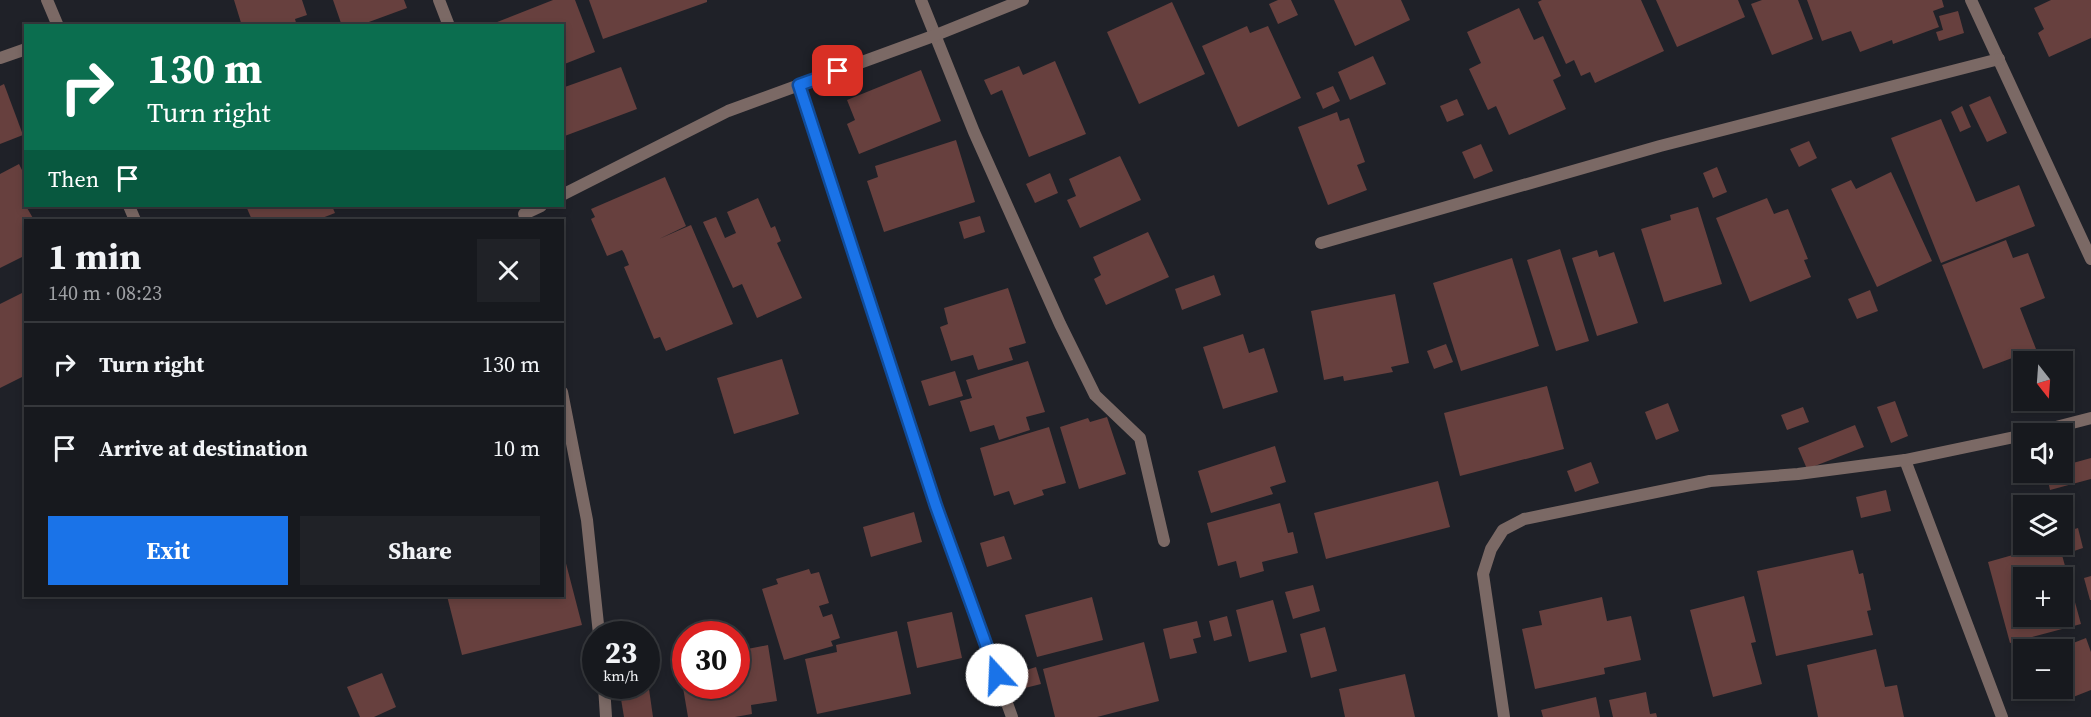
<!DOCTYPE html>
<html lang="en">
<head>
<meta charset="utf-8">
<style>
  body { margin:0; font-family:"Source Serif 4",serif; background:#202227; color:#f1f3f6; height:100vh; display:flex; flex-direction:column; font-size:22px; white-space:nowrap }
  * { box-sizing:border-box; margin:0 }
  p { font-size:20px; color:#9ea0a4 }
  .icon { flex:none; width:33px; height:33px; fill:none; stroke:currentColor; stroke-width:2; stroke-linecap:round; stroke-linejoin:round }
  .map { position:relative; flex:1; overflow:hidden }
  .sheet { position:absolute; left:24px; top:219px; width:540px; height:378px; display:flex; flex-direction:column; background:#17191e; border-radius:0px; box-shadow:0 3px 9px #0003,0 0 0 2px #36383c }
  .sheet>* { flex:none }
  .banner { position:absolute; left:24px; top:24px; width:540px; height:183px; border-radius:0px; box-shadow:0 3px 9px #0003,0 0 0 2px #36383c; background:#0b6e4f; color:#fff; overflow:hidden }
  .needle { width:39px; rotate:163deg }
  .controls { position:absolute; left:2013px; top:351px; display:grid; gap:12px }
  .controls a { display:grid; place-items:center; width:60px; height:60px; border-radius:0px; background:#17191e; box-shadow:0 3px 9px #0003,0 0 0 2px #36383c; font-size:30px }
  .speed { position:absolute; left:582px; top:621px; display:flex; gap:12px; font-size:30px; font-weight:700; text-align:center }
  .speed>* { display:grid; place-content:center; width:78px; height:78px; border-radius:50%; background:#17191e; box-shadow:0 3px 9px #0003,0 0 0 2px #36383c; line-height:1 }
  .speed small { font-size:15px; font-weight:400 }
  .speed .limit { border:9px solid #d22; background:#fff; color:#111 }
  .pin { position:absolute; display:grid; place-items:center; width:51px; height:51px; color:#fff; margin:-26px; border-radius:12px; box-shadow:0 3px 9px #0006 }
  .me { position:absolute; width:66px; margin:-33px; rotate:340deg; stroke-linejoin:round; filter:drop-shadow(0 0 4px #0008) }
  .turn { display:flex; align-items:center; gap:21px; height:126px; padding:0 24px; font-size:27px }
  .turn .icon { width:78px; height:78px; stroke-width:2.5 }
  .turn b { display:block; font-size:42px; line-height:51px }
  .then { display:flex; align-items:center; height:57px; padding:0 24px; background:#0003; gap:12px; font-size:22px }
  .round { display:grid; place-items:center; flex:none; width:63px; height:63px; border-radius:0px; background:#202227 }
  .headline { display:flex; align-items:center; justify-content:space-between; height:102px; padding:0 24px }
  h1 { font-size:36px; font-weight:700; line-height:45px }
  .action { display:flex; gap:12px; margin-top:auto; padding:12px 24px }
  .action a { flex:1; height:69px; border-radius:0px; background:#1a73e8; color:#fff; font-size:24px; font-weight:700; line-height:69px; text-align:center }
  .action a+a { background:#202227; color:#f1f3f6 }
  ul { padding:0; list-style:none }
  li { display:flex; align-items:center; gap:18px; height:84px; padding:0 24px; border-top:2px solid #36383c }
  li div { flex:1 }
  li b { display:block; font-size:22px }
  li em { font-style:normal }
  .map>svg:first-child { display:block }
  .building { fill:#67403e; fill-rule:evenodd }
  .lines { fill:none; stroke-linecap:round; stroke-linejoin:round }
  .street { stroke:#7b6965; stroke-width:12 }
  .route-casing { stroke:#114b97; stroke-width:15 }
  .route { stroke:#1a73e8; stroke-width:10 }
</style>
</head>
<body>
<div class="map">
<svg width="2091" height="717" viewBox="0 0 2091 717">
  <rect width="100%" height="100%" fill="#1f2128"/>
  <g class="building">
    <polygon points="234,0 302,0 307,15 295,19 297,26 242,26"/>
    <polygon points="333,0 404,0 407,8 358,26 342,26"/>
    <polygon points="553,0 575,0 595,52 562,65 562,26 487,26"/>
    <polygon points="589,0 707,0 707,2 603,39"/>
    <polygon points="1278,0 1291,0 1298,15 1278,24 1269,4"/>
    <polygon points="1334,0 1401,0 1410,20 1355,46"/>
    <polygon points="1542,0 1641,0 1664,51 1595,83 1590,72 1581,76 1574,60 1566,64 1538,2"/>
    <polygon points="1656,0 1738,0 1745,17 1677,47"/>
    <polygon points="1762,0 1798,0 1813,39 1772,55 1751,4"/>
    <polygon points="1807,0 1942,0 1944,7 1933,11 1939,27 1893,44 1892,40 1860,52 1851,31 1822,41"/>
    <polygon points="2051,0 2091,0 2091,38 2049,57 2038,33 2044,29 2034,8"/>
    <polygon points="1172,2 1205,74 1139,104 1107,32"/>
    <polygon points="1519,8 1534,40 1543,36 1561,76 1553,80 1566,109 1509,135 1496,106 1488,110 1469,69 1481,63 1467,32"/>
    <polygon points="1958,11 1964,33 1939,41 1936,32 1943,30 1939,16"/>
    <polygon points="1247,26 1250,33 1268,26 1301,98 1238,127 1202,46"/>
    <polygon points="1373,56 1386,84 1350,100 1338,72"/>
    <polygon points="1055,61 1086,134 1029,157 1002,90 991,95 984,80 1019,66 1023,75"/>
    <polygon points="621,67 637,109 562,137 562,88"/>
    <polygon points="921,70 941,121 859,154 847,124 855,120 847,100"/>
    <polygon points="4,84 23,135 0,144 0,86"/>
    <polygon points="1333,86 1340,101 1323,109 1316,93"/>
    <polygon points="1990,96 2007,133 1987,142 1969,105"/>
    <polygon points="1457,99 1464,115 1447,122 1440,106"/>
    <polygon points="1962,106 1971,127 1960,132 1951,112"/>
    <polygon points="1337,112 1340,121 1349,118 1365,162 1357,165 1367,190 1328,205 1298,127"/>
    <polygon points="1941,119 1976,202 2019,185 2035,226 1941,263 1891,138"/>
    <polygon points="956,140 975,202 884,232 867,181 878,177 875,166"/>
    <polygon points="1809,141 1817,158 1799,167 1790,149"/>
    <polygon points="1481,144 1493,171 1474,179 1462,152"/>
    <polygon points="1120,156 1141,200 1080,228 1067,200 1076,196 1069,179"/>
    <polygon points="19,164 26,178 26,206 34,220 26,220 26,255 0,268 0,174"/>
    <polygon points="1717,167 1727,192 1713,198 1703,173"/>
    <polygon points="1891,172 1932,261 1877,287 1831,189 1851,180 1856,189"/>
    <polygon points="1050,173 1058,193 1035,203 1026,184"/>
    <polygon points="665,177 686,226 659,239 691,225 733,324 666,351 660,337 654,339 624,267 629,265 624,253 622,250 607,256 591,219 595,217 591,209"/>
    <polygon points="758,198 771,228 775,226 781,241 777,243 802,298 757,318 742,284 733,288 703,222 716,217 725,238 736,233 727,212"/>
    <polygon points="1767,198 1774,214 1788,209 1808,259 1804,260 1811,277 1750,302 1716,218"/>
    <polygon points="246,206 332,206 335,213 317,220 252,220"/>
    <polygon points="1698,207 1722,284 1664,302 1641,229 1671,220 1670,215"/>
    <polygon points="980,216 985,232 964,239 959,222"/>
    <polygon points="1148,232 1169,277 1106,305 1094,279 1101,275 1093,257"/>
    <polygon points="2006,240 2013,258 2028,253 2045,298 2020,308 2036,349 1983,369 1942,265"/>
    <polygon points="1560,249 1589,341 1556,351 1527,260"/>
    <polygon points="1597,250 1599,257 1614,252 1638,323 1597,336 1572,258"/>
    <polygon points="1512,258 1539,346 1461,371 1433,283"/>
    <polygon points="1214,275 1221,295 1182,310 1175,289"/>
    <polygon points="1008,288 1026,343 1009,348 1013,360 978,370 973,355 951,361 940,327 948,324 944,308"/>
    <polygon points="1870,290 1878,311 1857,319 1848,299"/>
    <polygon points="26,291 26,375 0,388 0,304"/>
    <polygon points="1395,294 1409,363 1391,367 1393,372 1344,381 1343,376 1324,380 1311,311"/>
    <polygon points="1243,334 1249,353 1264,348 1278,392 1223,409 1203,347"/>
    <polygon points="1446,344 1453,362 1434,369 1427,351"/>
    <polygon points="782,359 799,414 734,434 717,378"/>
    <polygon points="1028,361 1045,412 1026,417 1030,430 999,440 994,425 970,432 960,401 972,398 966,380"/>
    <polygon points="955,371 963,396 929,406 921,381"/>
    <polygon points="1547,386 1564,449 1460,476 1444,413"/>
    <polygon points="1895,401 1908,436 1891,443 1877,407"/>
    <polygon points="1668,403 1679,431 1656,440 1645,412"/>
    <polygon points="1803,407 1809,422 1787,430 1781,415"/>
    <polygon points="1107,417 1126,474 1079,489 1060,427 1088,418 1090,422"/>
    <polygon points="1855,425 1864,447 1807,469 1798,448"/>
    <polygon points="1049,427 1066,483 1042,490 1044,495 1014,505 1009,491 994,496 980,448"/>
    <polygon points="1275,446 1286,482 1270,487 1273,494 1211,513 1198,471"/>
    <polygon points="2091,458 2091,479 2050,490 2046,472 2062,472 2062,466"/>
    <polygon points="1591,462 1599,483 1575,492 1567,471"/>
    <polygon points="1438,481 1450,527 1326,559 1314,513"/>
    <polygon points="1886,490 1891,511 1861,518 1856,497"/>
    <polygon points="1280,503 1288,533 1293,532 1298,553 1262,562 1264,571 1240,578 1236,561 1218,566 1207,523"/>
    <polygon points="914,512 922,542 871,557 863,527"/>
    <polygon points="2078,528 2083,548 2074,551 2068,531"/>
    <polygon points="1004,536 1012,559 987,567 980,543"/>
    <path d="M 2052,544 L 2059,544 L 2081,624 L 2010,643 L 1988,562 ZM 2024,578 L 2062,578 L 2062,616 L 2024,616 Z"/>
    <polygon points="562,548 582,625 462,655 447,596 562,596"/>
    <polygon points="1853,550 1859,574 1863,573 1871,610 1867,611 1873,635 1776,656 1757,571"/>
    <polygon points="809,569 811,574 819,572 829,603 819,606 823,617 832,614 840,638 831,641 833,646 784,660 762,589 778,584 776,579"/>
    <polygon points="2091,576 2091,600 2090,600 2084,578"/>
    <polygon points="1313,585 1320,611 1293,619 1285,592"/>
    <polygon points="1744,596 1756,642 1751,643 1762,684 1713,697 1690,610"/>
    <polygon points="1092,597 1103,640 1037,657 1025,615"/>
    <polygon points="1602,597 1607,621 1631,616 1641,660 1604,668 1605,674 1535,689 1522,629 1542,625 1539,611"/>
    <polygon points="1273,600 1287,652 1249,662 1236,610"/>
    <polygon points="952,612 962,658 917,668 907,622"/>
    <polygon points="1227,616 1232,636 1214,641 1209,621"/>
    <polygon points="1197,621 1201,637 1193,639 1197,653 1170,659 1163,629"/>
    <polygon points="1325,627 1337,671 1311,678 1300,634"/>
    <polygon points="897,631 911,694 817,714 805,659 837,652 836,645"/>
    <polygon points="2086,638 2091,652 2091,690 2063,701 2058,688 2062,688 2062,650 2058,649"/>
    <polygon points="1144,642 1159,701 1097,717 1055,717 1043,669"/>
    <polygon points="768,645 777,701 751,705 752,714 735,717 688,717 680,670 686,669 686,686 736,686 736,660 739,660 737,651"/>
    <polygon points="1876,649 1885,687 1897,685 1904,717 1818,717 1807,665"/>
    <polygon points="1036,667 1041,684 1021,689 1017,673"/>
    <polygon points="382,673 396,707 374,717 360,717 347,687"/>
    <polygon points="1405,674 1415,717 1345,717 1339,689"/>
    <polygon points="649,689 653,717 624,717 620,693"/>
    <polygon points="1646,692 1650,714 1656,713 1657,717 1613,717 1609,700"/>
    <polygon points="1596,697 1600,717 1543,717 1541,710"/>
  </g>
  <g class="lines">
    <g class="street">
      <polyline points="47,0 58,26"/>
      <polyline points="439,0 449,26"/>
      <polyline points="921,0 974,132 1060,324 1095,395 1140,438 1164,541"/>
      <polyline points="1971,0 2091,259"/>
      <polyline points="0,58 26,49"/>
      <polyline points="799,85 936,506 1012,717"/>
      <polyline points="562,195 728,111 936,35 1023,0"/>
      <polyline points="129,206 135,220"/>
      <polyline points="524,214 541,206"/>
      <polyline points="1321,243 1660,146 1999,59"/>
      <polyline points="562,392 587,520 599,634"/>
      <polyline points="2029,434 2091,418"/>
      <polyline points="1905,460 2002,717"/>
      <polyline points="604,686 606,717"/>
      <polyline points="1504,717 1483,574 1491,549 1503,530 1524,519 1710,481 1798,474 1905,460 2024,435"/>
    </g>
  </g>
  <g class="lines">
    <defs>
      <polyline id="route" points="838,71 799,85 936,506 997,675"/>
    </defs>
    <use href="#route" class="route-casing"/>
    <use href="#route" class="route"/>
  </g>
</svg>
<div class="controls">
<a><svg class="needle" viewBox="-14 -14 28 28"><path d="M0-13l5 13h-10z" fill="#e53935"/><path d="M0 13l5-13h-10z" fill="#9ea0a4"/></svg></a>
<a><svg class="icon" aria-label="sound" viewBox="0 0 24 24"><path d="M4 9h4l5-4v14l-5-4H4zM17 9q2 3 0 6"/></svg></a>
<a><svg class="icon" aria-label="layers" viewBox="0 0 24 24"><path d="M12 4l9 5-9 5-9-5zM3 14l9 5 9-5"/></svg></a>
<a>+</a>
<a>−</a>
</div>
<div class="speed"><div>23<small>km/h</small></div><div class="limit">30</div></div>
<div class="pin" style="left:838px;top:71px;background:#d93025"><svg class="icon" aria-label="arrive" viewBox="0 0 24 24"><path d="M6 21V4h12l-3 4 3 4H6"/></svg></div>
<svg class="me" style="left:997px;top:675px" viewBox="-20 -20 40 40"><circle r="19" fill="#fff"/><path d="M0-13L10 11 0 6-10 11z" fill="#1a73e8"/></svg>
<div class="banner">
<div class="turn"><svg class="icon" aria-label="right" viewBox="0 0 24 24"><path d="M7 20v-9h11M14 6l5 5-5 5"/></svg><div><b>130 m</b>Turn right</div></div>
<div class="then">Then<svg class="icon" aria-label="arrive" viewBox="0 0 24 24"><path d="M6 21V4h12l-3 4 3 4H6"/></svg></div>
</div>
<section class="sheet">
<div class="headline"><div><h1>1 min</h1><p>140 m · 08:23</p></div><a class="round"><svg class="icon" aria-label="close" viewBox="0 0 24 24"><path d="M6 6l12 12M18 6L6 18"/></svg></a></div>
<ul>
<li><svg class="icon" aria-label="right" viewBox="0 0 24 24"><path d="M7 20v-9h11M14 6l5 5-5 5"/></svg><div><b>Turn right</b></div><em>130 m</em></li>
<li><svg class="icon" aria-label="arrive" viewBox="0 0 24 24"><path d="M6 21V4h12l-3 4 3 4H6"/></svg><div><b>Arrive at destination</b></div><em>10 m</em></li>
</ul>
<div class="action"><a>Exit</a><a>Share</a></div>
</section>
</div>
</body>
</html>
